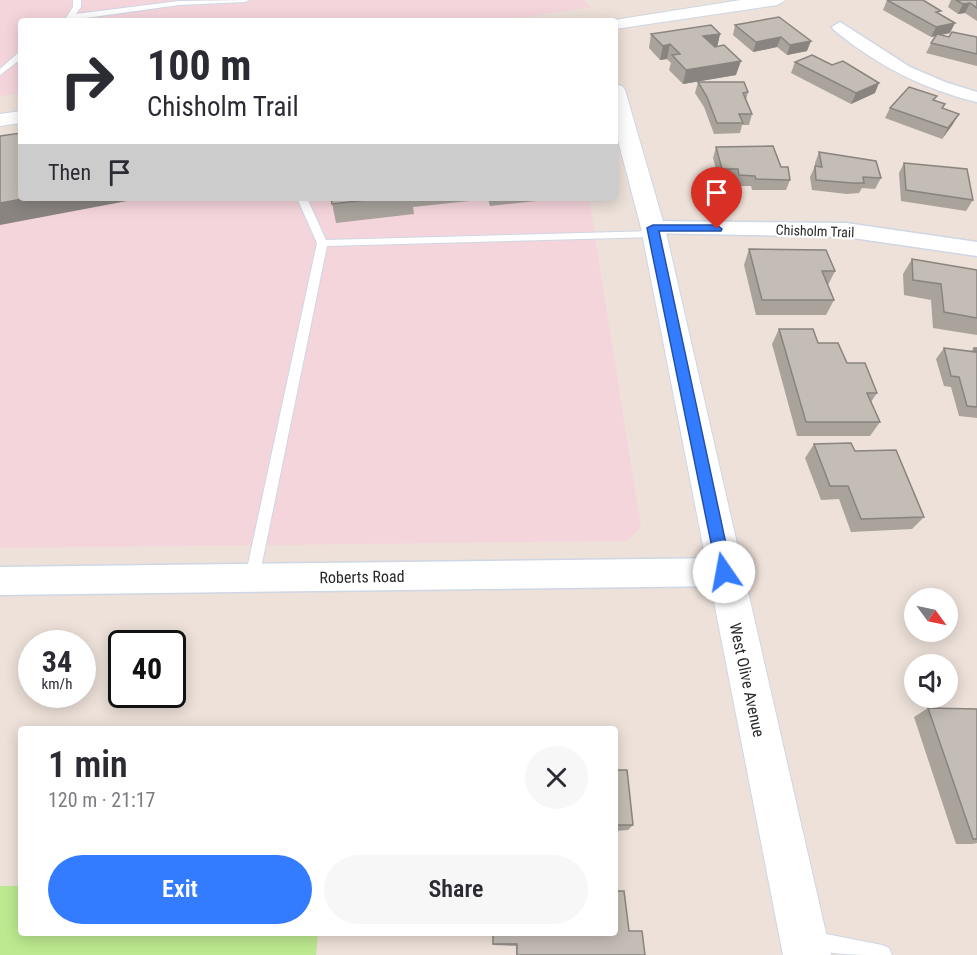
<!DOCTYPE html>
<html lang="en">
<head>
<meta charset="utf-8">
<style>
  body { margin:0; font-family:"Roboto Condensed",sans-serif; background:#f7f7f7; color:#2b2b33; height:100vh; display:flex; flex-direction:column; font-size:22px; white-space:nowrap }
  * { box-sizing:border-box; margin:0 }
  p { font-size:20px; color:#7c7c81 }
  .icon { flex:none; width:33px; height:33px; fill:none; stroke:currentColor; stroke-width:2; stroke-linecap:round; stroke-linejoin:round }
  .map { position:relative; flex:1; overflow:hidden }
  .sheet { position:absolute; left:18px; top:726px; width:600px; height:210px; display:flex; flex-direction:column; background:#fff; border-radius:6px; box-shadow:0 3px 15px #0003 }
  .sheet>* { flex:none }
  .banner { position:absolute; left:18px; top:18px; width:600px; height:183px; border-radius:6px; box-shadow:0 3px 15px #0003; background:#fff; color:#2b2b33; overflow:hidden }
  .needle { width:39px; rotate:123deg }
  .tools { position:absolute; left:904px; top:588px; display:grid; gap:12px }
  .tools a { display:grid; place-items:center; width:54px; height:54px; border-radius:50%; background:#fff; box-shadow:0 3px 15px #0003; font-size:30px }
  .speed { position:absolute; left:18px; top:630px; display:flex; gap:12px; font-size:30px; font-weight:700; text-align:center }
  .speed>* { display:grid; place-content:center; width:78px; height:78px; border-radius:50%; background:#fff; box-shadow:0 3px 15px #0003; line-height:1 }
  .speed small { font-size:15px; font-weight:400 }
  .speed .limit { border:3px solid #111; border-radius:9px; background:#fff; color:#111 }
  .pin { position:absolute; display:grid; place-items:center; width:51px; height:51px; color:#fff; margin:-62px -26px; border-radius:50% 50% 50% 0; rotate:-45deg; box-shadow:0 0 6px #0007 }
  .pin .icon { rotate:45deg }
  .me { position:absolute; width:66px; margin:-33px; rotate:348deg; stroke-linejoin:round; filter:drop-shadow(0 0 4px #0008) }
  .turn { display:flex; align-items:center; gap:21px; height:126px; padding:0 30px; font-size:27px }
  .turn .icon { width:78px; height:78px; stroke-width:2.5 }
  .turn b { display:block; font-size:42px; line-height:51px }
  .then { display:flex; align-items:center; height:57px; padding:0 30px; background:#0003; gap:12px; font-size:22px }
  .round { display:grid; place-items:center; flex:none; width:63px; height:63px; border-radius:32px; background:#f7f7f7 }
  .head { display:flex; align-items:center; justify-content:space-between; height:102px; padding:0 30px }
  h1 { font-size:36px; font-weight:600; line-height:45px }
  .cta { display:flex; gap:12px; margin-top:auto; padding:12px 30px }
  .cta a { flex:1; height:69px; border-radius:36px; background:#347cff; color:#fff; font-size:24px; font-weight:600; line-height:69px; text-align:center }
  .cta a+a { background:#f7f7f7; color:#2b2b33 }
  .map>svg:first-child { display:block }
  .medical { fill:#f5d5dc }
  .green { fill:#bdea90 }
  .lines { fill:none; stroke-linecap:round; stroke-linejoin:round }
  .lane-casing { stroke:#cfd6e4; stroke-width:2 }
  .street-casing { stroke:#cfd6e4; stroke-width:3 }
  .secondary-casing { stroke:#cfd6e4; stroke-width:2 }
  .lane { fill:#fff; fill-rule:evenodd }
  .street { fill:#fff; fill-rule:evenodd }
  .secondary { fill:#fff; fill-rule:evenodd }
  .wall { fill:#a9a39c }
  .shaded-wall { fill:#89847f }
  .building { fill:#c4bdb5; stroke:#89847f; stroke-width:1.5 }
  .route { fill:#347cff; stroke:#2251a6; stroke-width:1.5 }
  .labels { text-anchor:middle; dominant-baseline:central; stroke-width:4.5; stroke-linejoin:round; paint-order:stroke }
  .far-street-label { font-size:14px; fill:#292929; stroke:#fff }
  .street-label { font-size:16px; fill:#292929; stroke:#fff }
</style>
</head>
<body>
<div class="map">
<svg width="977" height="955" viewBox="0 0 977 955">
  <rect width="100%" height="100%" fill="#ede1d9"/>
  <g class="medical">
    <polygon points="0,0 584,0 591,7 498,21 21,21 21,93 0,96"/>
    <polygon points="0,146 21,198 589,198 641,528 626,541 0,548"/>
  </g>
  <polygon class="green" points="0,886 21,886 21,933 318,933 316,955 0,955"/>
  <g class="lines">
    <defs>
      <g id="lane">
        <polygon points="73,0 81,0 81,7 76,14 179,1 249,0 245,2 179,5 64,21 73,7"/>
        <polygon points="18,53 21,53 21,59 0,75 0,69"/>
        <polygon points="297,198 307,198 326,240 654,231 659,234 654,237 327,246 259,578 257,583 252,585 247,583 245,578 317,243"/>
        <path d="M 811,931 L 882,945 L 889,948 L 892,955 C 863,955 831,955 804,948 L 801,941 L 804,934 Z"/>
      </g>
      <g id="street">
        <path d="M 840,22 L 910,67 L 945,82 L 977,92 L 977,102 C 923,89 878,66 834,30 L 832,27 Z"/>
        <polygon points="653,221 846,223 977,242 977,256 846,237 645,233 642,228 645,223"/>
        <polygon points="724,558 735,562 740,572 735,582 724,586 0,595 0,567"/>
      </g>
      <g id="secondary">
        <polygon points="741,0 786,0 777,5 615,29 615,21 608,21"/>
        <polygon points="615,84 622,86 625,90 665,228 831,955 783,955 641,228 615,129"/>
        <polygon points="21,111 21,123 0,126 0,114"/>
      </g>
    </defs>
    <use href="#lane" class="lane-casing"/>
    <use href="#street" class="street-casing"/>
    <use href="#secondary" class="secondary-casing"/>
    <use href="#lane" class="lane"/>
    <use href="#street" class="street"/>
    <use href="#secondary" class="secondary"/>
  </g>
  <g class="wall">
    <polygon points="887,0 939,14 950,33 941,35 949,37 977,37 977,66 926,53 935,36 931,37 883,10"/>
    <polygon points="951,0 977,0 977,21 965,13 958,14 948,7"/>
    <polygon points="779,17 807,51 787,55 777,47 753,52 733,35 735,25"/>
    <polygon points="651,34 720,34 717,46 736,75 683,84 669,70 671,63 667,59 660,60 649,48"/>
    <polygon points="795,62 832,65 875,93 851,104 791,73"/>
    <polygon points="698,82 748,92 746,100 752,114 749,125 742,125 740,133 714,134 704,107 695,93"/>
    <polygon points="934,101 943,109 953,124 942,139 885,118 890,108"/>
    <polygon points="716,147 781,167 790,180 786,190 752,190 751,186 736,186 734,180 719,180 713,158"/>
    <polygon points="819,152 881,178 875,189 862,188 859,193 847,194 812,190 810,177 815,166 815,163"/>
    <polygon points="904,163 973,200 966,211 901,201 899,173"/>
    <polygon points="331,198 565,198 490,206 488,199 413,207 414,214 336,223"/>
    <polygon points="749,249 835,271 828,285 834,300 826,315 756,315 744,265"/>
    <polygon points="912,259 977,270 977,335 933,328 931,300 904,295 903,274"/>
    <polygon points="779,329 818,343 847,363 877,393 871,402 880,422 870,436 797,436 772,344"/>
    <polygon points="944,348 971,351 974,348 977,348 977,418 959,416 951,387 944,386 936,359"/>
    <polygon points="814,444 855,451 924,517 912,529 851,532 839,499 821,500 805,458"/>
    <polygon points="928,708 977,709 977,843 972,844 956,844 914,717"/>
    <polygon points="615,770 633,825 628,830 615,831"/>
    <polygon points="629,931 645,955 516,955 516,946 493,945 493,933"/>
  </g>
  <g class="shaded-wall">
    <polygon points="970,3 965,13 958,14 963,4"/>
    <polygon points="955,23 950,33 931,37 936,27"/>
    <polygon points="720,34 717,48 703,36"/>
    <polygon points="781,37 777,47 753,52 756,42"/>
    <polygon points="811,41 807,51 787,55 790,45"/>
    <polygon points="670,44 667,59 660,60 663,46"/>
    <polygon points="741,61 736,75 683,84 686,70"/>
    <polygon points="879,83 875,93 851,104 856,93"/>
    <polygon points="959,114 953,124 942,139 948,128"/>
    <polygon points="28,198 143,198 0,225 0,203"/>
  </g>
  <g class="building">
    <polygon points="887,0 923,0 941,11 936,12 955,23 936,27"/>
    <polygon points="956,0 977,0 977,8 970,3 963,4"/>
    <polygon points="779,17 811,41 790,45 781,37 756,42 735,25"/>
    <polygon points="711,25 720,34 703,36 715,47 724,45 741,61 686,70 672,55 680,54 670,44 663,46 651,34"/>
    <polygon points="952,32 977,37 977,54 931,43 937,34 949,37"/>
    <polygon points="812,55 832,65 843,61 879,83 856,93 795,62"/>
    <polygon points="698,82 744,82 748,92 743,93 752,114 739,114 743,123 717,123 707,97"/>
    <polygon points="909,87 937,96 933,100 945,104 942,108 959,114 948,128 890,108"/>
    <polygon points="21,133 21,198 28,198 0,203 0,136"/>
    <polygon points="773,146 781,167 788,167 790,180 756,179 755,176 739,175 738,169 722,169 716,147"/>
    <polygon points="819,152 876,161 881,178 863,177 864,183 852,183 816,180 815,166 822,167"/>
    <polygon points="904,163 967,169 973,200 906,190"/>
    <polygon points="331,198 384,198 332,204"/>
    <polygon points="749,249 826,250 835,271 822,271 834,300 762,300"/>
    <polygon points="912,259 977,270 977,318 944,312 941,284 913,280"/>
    <polygon points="779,329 813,329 818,343 838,343 847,363 865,363 877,393 867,393 880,422 806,422"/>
    <polygon points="944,348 976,352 974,348 977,348 977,407 967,406 959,377 951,376"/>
    <polygon points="851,443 855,451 896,450 924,517 861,519 848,486 830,486 814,444"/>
    <polygon points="928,708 977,709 977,839 973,839"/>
    <polygon points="615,770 627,770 633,825 615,825"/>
    <polygon points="615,891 624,891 629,931 642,931 645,955 517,955 517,944 493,944 493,933 615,933"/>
  </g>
  <polygon class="route" points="717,225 722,229 721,231 659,231 732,572 724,579 717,572 647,228 653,225"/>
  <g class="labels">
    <g class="far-street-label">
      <text transform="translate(815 231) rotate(2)">Chisholm Trail</text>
    </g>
    <g class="street-label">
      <text transform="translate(362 577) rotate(-1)">Roberts Road</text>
      <text transform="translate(747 680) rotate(78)">West Olive Avenue</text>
    </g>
  </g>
</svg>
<div class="tools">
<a><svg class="needle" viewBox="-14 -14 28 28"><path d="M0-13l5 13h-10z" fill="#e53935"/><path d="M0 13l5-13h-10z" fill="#7c7c81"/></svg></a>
<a><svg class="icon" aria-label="sound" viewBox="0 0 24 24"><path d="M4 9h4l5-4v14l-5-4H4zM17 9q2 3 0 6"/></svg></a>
</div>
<div class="speed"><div>34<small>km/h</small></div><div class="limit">40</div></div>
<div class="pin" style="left:717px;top:229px;background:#d93025"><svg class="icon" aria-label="arrive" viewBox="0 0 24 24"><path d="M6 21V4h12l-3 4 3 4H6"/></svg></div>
<svg class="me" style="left:724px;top:572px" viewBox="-20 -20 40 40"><circle r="19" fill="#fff"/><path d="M0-13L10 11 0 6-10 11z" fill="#347cff"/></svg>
<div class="banner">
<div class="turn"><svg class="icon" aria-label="right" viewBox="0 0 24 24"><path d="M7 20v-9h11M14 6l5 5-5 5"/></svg><div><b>100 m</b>Chisholm Trail</div></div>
<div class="then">Then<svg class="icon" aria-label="arrive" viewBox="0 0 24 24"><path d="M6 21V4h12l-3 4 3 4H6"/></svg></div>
</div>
<section class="sheet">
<div class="head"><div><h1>1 min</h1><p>120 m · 21:17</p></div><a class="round"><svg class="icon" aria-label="close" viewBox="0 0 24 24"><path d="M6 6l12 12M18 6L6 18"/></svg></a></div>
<div class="cta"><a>Exit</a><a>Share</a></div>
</section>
</div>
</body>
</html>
